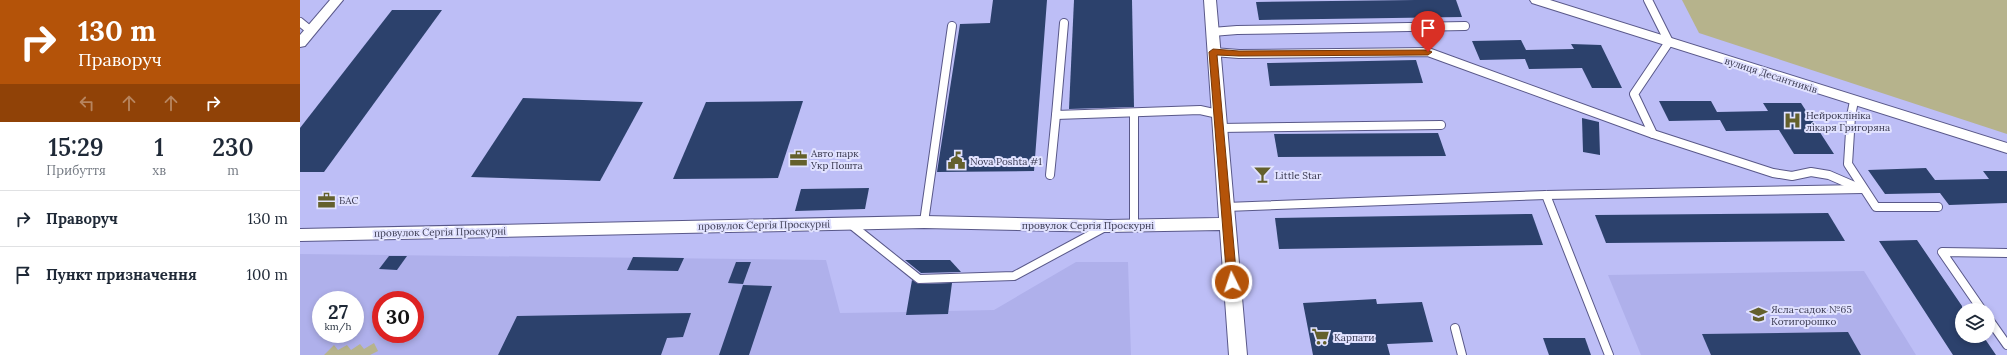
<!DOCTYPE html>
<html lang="uk">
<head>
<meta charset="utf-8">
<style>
  body { margin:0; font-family:Lora,serif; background:#f2f2f3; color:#1f2937; height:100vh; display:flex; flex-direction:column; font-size:15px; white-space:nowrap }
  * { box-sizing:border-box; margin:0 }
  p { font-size:13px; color:#747a83 }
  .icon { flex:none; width:22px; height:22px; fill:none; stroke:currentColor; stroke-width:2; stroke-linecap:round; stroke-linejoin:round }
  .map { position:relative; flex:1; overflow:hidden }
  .details { display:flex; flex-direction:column; background:#fff; width:300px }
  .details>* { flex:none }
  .hud { background:#b45309; color:#fff; overflow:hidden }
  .controls { position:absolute; left:1655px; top:303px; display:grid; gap:8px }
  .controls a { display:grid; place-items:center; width:40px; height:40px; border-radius:50%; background:#fff; box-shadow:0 2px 6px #0003; font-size:20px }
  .speed { position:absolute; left:12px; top:291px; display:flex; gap:8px; font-size:20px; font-weight:700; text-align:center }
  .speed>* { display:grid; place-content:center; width:52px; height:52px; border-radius:50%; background:#fff; box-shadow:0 2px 6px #0003; line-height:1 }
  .speed small { font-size:10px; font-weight:400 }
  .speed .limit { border:6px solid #d22; background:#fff; color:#111 }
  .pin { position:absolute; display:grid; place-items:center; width:34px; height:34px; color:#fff; margin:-41px -17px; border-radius:50% 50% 50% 0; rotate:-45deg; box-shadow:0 0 4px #0007 }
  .pin .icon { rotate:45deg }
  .me { position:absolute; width:44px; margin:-22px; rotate:356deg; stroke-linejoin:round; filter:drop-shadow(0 0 3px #0008) }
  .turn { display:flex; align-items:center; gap:14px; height:84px; padding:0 12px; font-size:18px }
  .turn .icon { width:52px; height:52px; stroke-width:2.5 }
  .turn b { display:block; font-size:28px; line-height:34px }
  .lanes { display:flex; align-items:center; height:38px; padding:0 12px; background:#0003; justify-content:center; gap:20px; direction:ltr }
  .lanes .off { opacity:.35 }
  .eta { display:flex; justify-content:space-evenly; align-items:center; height:68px; text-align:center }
  .eta b { font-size:24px; font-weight:600; line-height:28px }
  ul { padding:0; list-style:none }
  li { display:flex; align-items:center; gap:12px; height:56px; padding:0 12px; border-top:1px solid #e0e1e3 }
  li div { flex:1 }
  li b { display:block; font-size:15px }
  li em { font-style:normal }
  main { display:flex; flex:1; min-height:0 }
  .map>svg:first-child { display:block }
  .built { fill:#afb0eb; fill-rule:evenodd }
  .green { fill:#b6b38c }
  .building { fill:#2c416c }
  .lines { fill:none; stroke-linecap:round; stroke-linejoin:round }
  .lane-casing { stroke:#595889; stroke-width:10 }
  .street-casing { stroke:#595889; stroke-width:2 }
  .lane { stroke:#fff; stroke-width:8 }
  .street { fill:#fff; fill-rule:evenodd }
  .route { fill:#b45309; stroke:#753606 }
  .labels { text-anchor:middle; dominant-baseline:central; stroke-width:4; stroke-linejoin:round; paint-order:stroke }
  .street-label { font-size:10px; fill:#3a3a51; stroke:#e1e2ff }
  .poi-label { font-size:10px; fill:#3a3a51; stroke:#e1e2ff; text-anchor:start }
</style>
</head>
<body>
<main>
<section class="details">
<div class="hud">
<div class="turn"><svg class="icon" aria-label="right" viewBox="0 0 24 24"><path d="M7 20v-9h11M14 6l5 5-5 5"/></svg><div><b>130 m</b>Праворуч</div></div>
<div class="lanes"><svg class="icon off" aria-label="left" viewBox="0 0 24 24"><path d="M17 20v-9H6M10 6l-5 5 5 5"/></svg><svg class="icon off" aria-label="ahead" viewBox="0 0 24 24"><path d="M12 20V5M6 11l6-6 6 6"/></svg><svg class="icon off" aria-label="ahead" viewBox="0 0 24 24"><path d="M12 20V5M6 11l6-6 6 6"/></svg><svg class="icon" aria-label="right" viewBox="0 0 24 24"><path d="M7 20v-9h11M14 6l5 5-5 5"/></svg></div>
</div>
<div class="eta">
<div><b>15:29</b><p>Прибуття</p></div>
<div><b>1</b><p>хв</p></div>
<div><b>230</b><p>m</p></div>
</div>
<ul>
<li><svg class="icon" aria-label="right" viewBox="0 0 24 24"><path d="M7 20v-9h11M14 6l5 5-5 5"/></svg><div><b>Праворуч</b></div><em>130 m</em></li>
<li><svg class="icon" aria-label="arrive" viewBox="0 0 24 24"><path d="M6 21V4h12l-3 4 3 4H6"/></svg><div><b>Пункт призначення</b></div><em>100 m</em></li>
</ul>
</section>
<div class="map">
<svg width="1707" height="355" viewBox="0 0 1707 355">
  <rect width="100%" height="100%" fill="#bdbef6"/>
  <g class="built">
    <path d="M 0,254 L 526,260 L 540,313 L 607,312 L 607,315 L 647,314 L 648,311 L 694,310 L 776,262 L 828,262 L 831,355 L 0,355 ZM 21,300 L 55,300 L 55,334 L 21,334 ZM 81,300 L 115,300 L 115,334 L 81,334 Z"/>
    <polygon points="1564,271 1616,355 1341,355 1308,275"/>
  </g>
  <g class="green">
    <polygon points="1382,0 1707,0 1707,134 1399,33"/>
    <polygon points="74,343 78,351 70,355 24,355 34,345 38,350 47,345 51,350 60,344 64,349"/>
  </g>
  <g class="building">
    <polygon points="693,0 747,0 734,171 637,172 660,24 690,23"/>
    <polygon points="774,0 832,0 834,107 769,109"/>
    <polygon points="1115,0 1156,0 1162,17 959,20 956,2"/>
    <polygon points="92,10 142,10 24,172 0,172 0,128"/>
    <polygon points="1221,40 1226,50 1274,49 1271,44 1301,45 1322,88 1292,88 1282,68 1229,69 1225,59 1180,60 1172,41"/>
    <polygon points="1116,60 1123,83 970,86 967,63"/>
    <polygon points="223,98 343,102 300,181 171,177"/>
    <polygon points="503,101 478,178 373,179 406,102"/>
    <polygon points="1359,101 1411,101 1417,112 1468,111 1463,103 1501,103 1534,154 1494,154 1479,130 1426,131 1420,120 1369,121"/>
    <polygon points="1282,118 1299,122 1300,155 1283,152"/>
    <polygon points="1138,133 1146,156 978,157 974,134"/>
    <polygon points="1626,168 1635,180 1689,179 1683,171 1707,171 1707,203 1649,205 1640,193 1585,194 1568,170"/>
    <polygon points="569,188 565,209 495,211 501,189"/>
    <polygon points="1528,213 1545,241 1306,243 1295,215"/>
    <polygon points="1232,214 1243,245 979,249 975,218"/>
    <polygon points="1617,240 1662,306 1662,336 1683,336 1696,355 1653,355 1579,241"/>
    <polygon points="89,256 107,256 97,270 79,269"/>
    <polygon points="333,257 384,258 378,271 327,270"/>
    <polygon points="605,260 650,260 661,272 621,273"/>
    <polygon points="436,262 451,262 443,284 428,283"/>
    <polygon points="612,280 619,284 652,283 648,314 606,315"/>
    <polygon points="443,285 472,286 449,355 419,355"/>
    <polygon points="1076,299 1077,304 1122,302 1133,342 1087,344 1090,355 1013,355 1003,303"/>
    <polygon points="391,313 383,337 367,338 361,355 198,355 217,316"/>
    <polygon points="1548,332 1561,355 1411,355 1402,334"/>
    <polygon points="1243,338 1285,338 1291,355 1249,355"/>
  </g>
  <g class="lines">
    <defs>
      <g id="lane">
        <polyline points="1348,0 1369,42 1334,94 1353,134 1473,173 1492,176 1511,172 1529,175 1559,188"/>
        <polyline points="0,22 11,31"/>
        <polyline points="764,23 756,115 900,110 918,114"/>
        <polyline points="912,32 937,30 1165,26"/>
        <polyline points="913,52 939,54 1128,52 1353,134"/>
        <polyline points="1554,101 1551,116 1548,164 1576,207 1638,207"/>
        <polyline points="834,113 834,226"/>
        <polyline points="920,128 1141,125"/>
        <polyline points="750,175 756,115"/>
        <polyline points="1246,195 1309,355"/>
        <polyline points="926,207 1246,195 1563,189"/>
        <polyline points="624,222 652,26"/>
        <polyline points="549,223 619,279 714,276 805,227"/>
        <polyline points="1682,310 1642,252 1707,253"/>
        <polyline points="1688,318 1707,345"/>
        <polyline points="1155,328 1162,355"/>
      </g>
      <g id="street">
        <polygon points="30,0 43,0 5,46 0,47 0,35"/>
        <polygon points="904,0 916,0 947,355 929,355 920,230 808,232 624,228 0,241 0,229 624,216 808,220 919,218"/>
        <polygon points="1230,0 1250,0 1707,143 1707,153 1232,3"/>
      </g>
    </defs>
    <use href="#lane" class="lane-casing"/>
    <use href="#street" class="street-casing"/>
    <use href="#lane" class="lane"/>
    <use href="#street" class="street"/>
  </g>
  <polygon class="route" points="913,49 939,51 1128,50 1132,52 1128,55 939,56 917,55 937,282 932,286 927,282 909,52"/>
  <defs>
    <symbol id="hospital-bare" viewBox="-9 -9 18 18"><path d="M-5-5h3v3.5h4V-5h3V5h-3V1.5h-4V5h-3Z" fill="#64602c" stroke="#e1e2ff" stroke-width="2.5" paint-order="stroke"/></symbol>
    <symbol id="office-bare" viewBox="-9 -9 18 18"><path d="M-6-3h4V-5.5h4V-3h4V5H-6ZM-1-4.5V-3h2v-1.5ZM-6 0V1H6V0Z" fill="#64602c" stroke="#e1e2ff" stroke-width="2.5" paint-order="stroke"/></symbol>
    <symbol id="civic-bare" viewBox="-9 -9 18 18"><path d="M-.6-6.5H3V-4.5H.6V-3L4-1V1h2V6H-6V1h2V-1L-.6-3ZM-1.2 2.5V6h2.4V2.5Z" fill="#64602c" stroke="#e1e2ff" stroke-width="2.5" paint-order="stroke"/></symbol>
    <symbol id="bar-bare" viewBox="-9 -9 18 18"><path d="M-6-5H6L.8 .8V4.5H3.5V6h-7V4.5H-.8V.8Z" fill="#64602c" stroke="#e1e2ff" stroke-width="2.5" paint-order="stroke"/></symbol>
    <symbol id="school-bare" viewBox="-9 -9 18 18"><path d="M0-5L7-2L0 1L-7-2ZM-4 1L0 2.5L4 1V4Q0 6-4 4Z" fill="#64602c" stroke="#e1e2ff" stroke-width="2.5" paint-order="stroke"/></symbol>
    <symbol id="supermarket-bare" viewBox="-9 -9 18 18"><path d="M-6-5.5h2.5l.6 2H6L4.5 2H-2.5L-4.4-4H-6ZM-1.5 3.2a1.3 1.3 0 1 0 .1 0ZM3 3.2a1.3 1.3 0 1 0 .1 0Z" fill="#64602c" stroke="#e1e2ff" stroke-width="2.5" paint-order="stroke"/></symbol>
  </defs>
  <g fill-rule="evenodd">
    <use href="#hospital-bare" x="1480" y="108" width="25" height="25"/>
    <use href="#office-bare" x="486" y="146" width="25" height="25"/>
    <use href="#civic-bare" x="644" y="148" width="25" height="25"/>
    <use href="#bar-bare" x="950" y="162" width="25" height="25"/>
    <use href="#office-bare" x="14" y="188" width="25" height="25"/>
    <use href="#school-bare" x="1446" y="302" width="25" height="25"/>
    <use href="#supermarket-bare" x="1008" y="324" width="25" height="25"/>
  </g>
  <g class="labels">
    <g class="street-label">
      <text transform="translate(1471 75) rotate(18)">вулиця Десантників</text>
      <text transform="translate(464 225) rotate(-1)">провулок Сергія Проскурні</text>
      <text x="788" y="225">провулок Сергія Проскурні</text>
      <text transform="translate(140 232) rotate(-1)">провулок Сергія Проскурні</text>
    </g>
    <g class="poi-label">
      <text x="1506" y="115">Нейроклініка<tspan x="1506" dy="12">лікаря Григоряна</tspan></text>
      <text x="511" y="153">Авто парк<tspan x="511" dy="12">Укр Пошта</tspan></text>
      <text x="670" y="161">Nova Poshta #1</text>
      <text x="975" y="175">Little Star</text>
      <text x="39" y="200">БАС</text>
      <text x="1471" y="309">Ясла-садок №65<tspan x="1471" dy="12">Котигорошко</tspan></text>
      <text x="1034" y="337">Карпати</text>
    </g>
  </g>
</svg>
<div class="controls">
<a><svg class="icon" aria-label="layers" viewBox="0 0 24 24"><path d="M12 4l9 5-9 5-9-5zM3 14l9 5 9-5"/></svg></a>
</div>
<div class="speed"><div>27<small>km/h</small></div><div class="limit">30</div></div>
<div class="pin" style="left:1128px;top:52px;background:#d93025"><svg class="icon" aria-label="arrive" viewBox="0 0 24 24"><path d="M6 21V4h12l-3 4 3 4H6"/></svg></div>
<svg class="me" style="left:932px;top:282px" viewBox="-20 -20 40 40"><circle r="17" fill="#b45309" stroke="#fff" stroke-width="3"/><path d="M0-11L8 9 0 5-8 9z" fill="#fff"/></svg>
</div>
</main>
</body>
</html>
